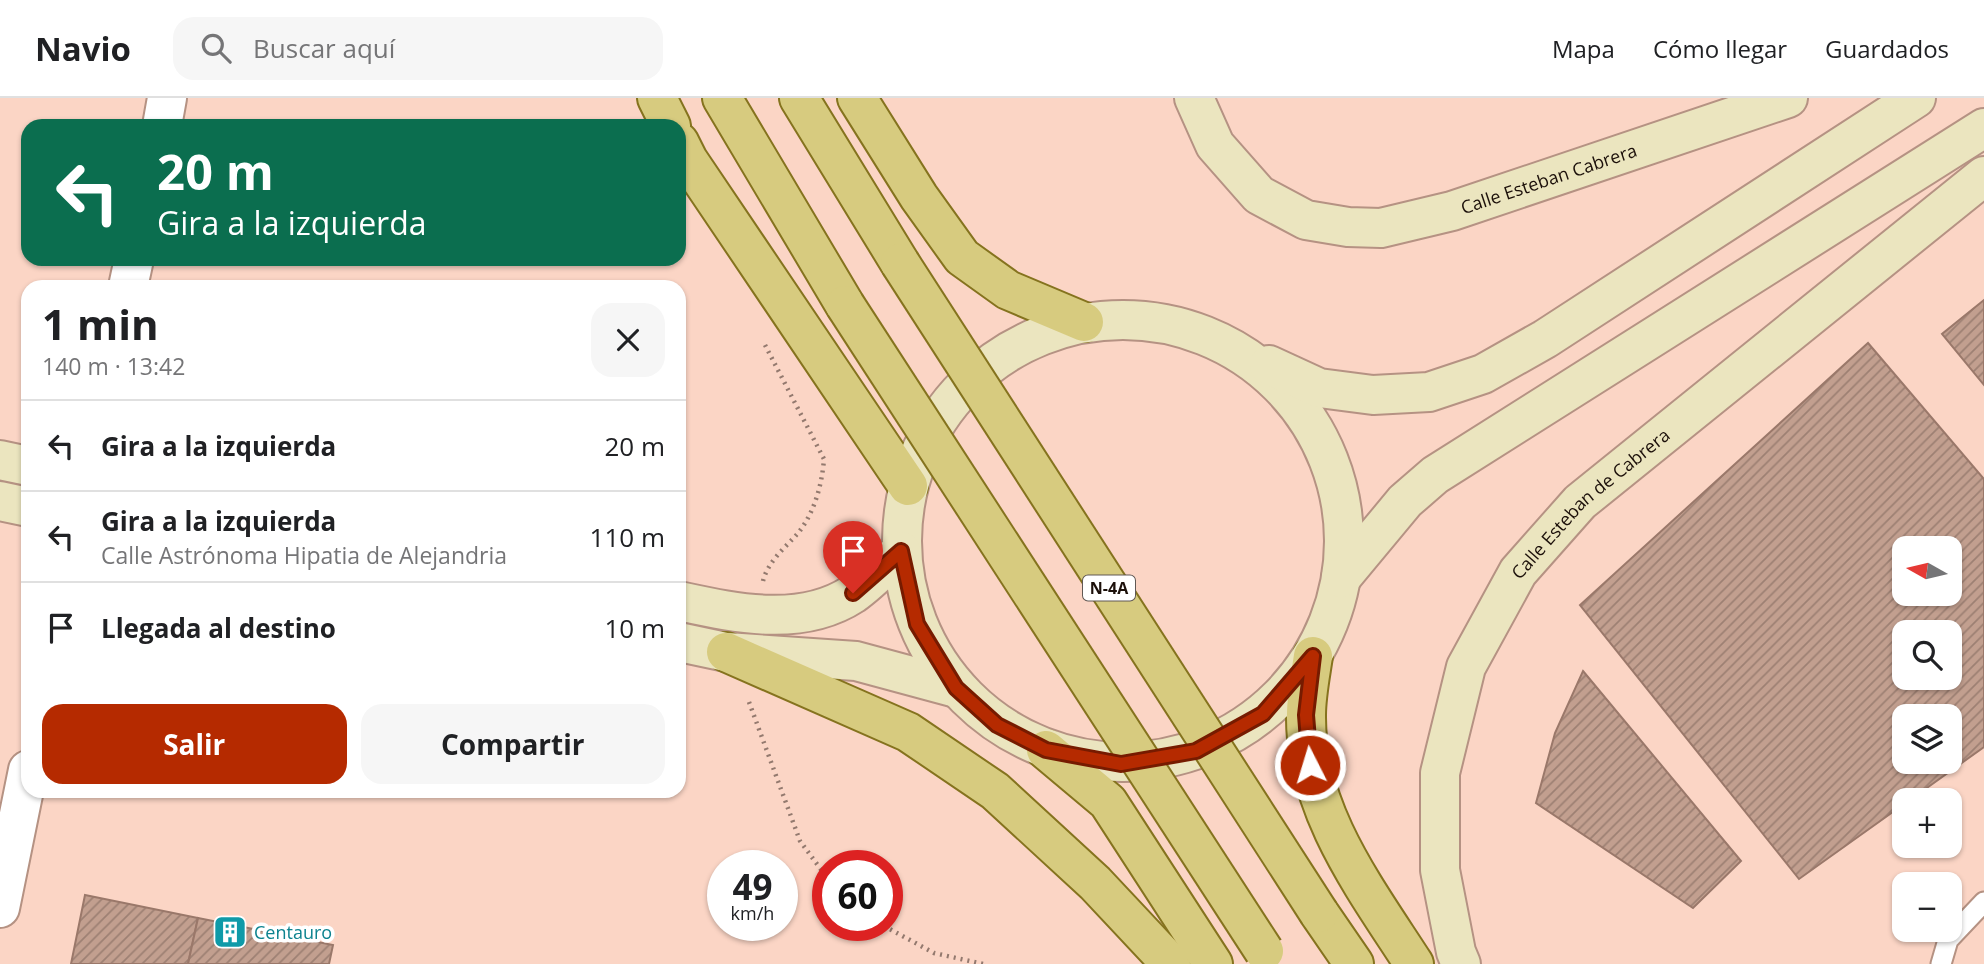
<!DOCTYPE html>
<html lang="es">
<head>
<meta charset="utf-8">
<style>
  body { margin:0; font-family:"Open Sans",sans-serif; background:#f6f6f6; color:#202124; height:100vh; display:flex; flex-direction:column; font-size:26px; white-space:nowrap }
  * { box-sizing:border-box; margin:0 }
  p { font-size:23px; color:#757577 }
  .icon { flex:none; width:38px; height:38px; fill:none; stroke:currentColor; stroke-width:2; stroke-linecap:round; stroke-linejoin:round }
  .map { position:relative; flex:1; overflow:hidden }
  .sheet { position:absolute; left:21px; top:182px; width:665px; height:518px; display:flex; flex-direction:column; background:#fff; border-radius:21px; box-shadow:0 2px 5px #0004 }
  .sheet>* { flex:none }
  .hud { position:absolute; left:21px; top:21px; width:665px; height:147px; border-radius:21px; box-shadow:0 2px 5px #0004; background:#0b6e4f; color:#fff; overflow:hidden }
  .needle { width:46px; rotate:278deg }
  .fabs { position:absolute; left:1892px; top:438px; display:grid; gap:14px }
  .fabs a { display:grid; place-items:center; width:70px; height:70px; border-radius:14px; background:#fff; box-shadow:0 2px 5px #0004; font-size:35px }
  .speed { position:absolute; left:707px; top:752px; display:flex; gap:14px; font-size:35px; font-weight:700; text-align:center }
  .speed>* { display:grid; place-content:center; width:91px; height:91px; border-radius:50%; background:#fff; box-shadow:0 2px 5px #0004; line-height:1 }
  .speed small { font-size:18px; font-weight:400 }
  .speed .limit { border:10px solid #d22; background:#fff; color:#111 }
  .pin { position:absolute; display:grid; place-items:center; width:60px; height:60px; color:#fff; margin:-72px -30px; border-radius:50% 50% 50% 0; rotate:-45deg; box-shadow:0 0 7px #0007 }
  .pin .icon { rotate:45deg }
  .me { position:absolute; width:77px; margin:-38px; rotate:355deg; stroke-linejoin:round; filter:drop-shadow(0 0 5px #0008) }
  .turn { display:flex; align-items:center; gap:24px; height:147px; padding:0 21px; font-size:32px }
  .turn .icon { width:91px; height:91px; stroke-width:2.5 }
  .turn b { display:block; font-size:49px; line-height:60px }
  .round { display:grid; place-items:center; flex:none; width:74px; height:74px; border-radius:21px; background:#f6f6f6 }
  .head { display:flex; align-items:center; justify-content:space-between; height:119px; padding:0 21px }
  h1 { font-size:42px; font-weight:700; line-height:52px }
  .button { display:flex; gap:14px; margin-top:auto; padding:14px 21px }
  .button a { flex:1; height:80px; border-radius:21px; background:#b52a00; color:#fff; font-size:28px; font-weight:700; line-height:80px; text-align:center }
  .button a+a { background:#f6f6f6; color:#202124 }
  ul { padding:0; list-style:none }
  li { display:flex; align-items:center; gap:21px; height:91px; padding:0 21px; border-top:2px solid #e0e0e0 }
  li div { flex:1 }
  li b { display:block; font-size:26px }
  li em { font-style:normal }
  header { display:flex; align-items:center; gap:42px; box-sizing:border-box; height:98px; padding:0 35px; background:#fff; border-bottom:2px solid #e0e0e0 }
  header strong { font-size:33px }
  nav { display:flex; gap:38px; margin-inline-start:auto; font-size:24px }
  .search { width:490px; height:63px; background:#f6f6f6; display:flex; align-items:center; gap:18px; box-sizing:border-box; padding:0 24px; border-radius:21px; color:#757577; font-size:26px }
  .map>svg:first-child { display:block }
  .building { fill:url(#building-hatch); stroke:#9a786a; stroke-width:2; fill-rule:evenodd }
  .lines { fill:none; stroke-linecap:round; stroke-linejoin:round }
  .lane-casing { stroke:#b59283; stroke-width:23 }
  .street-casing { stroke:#b59283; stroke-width:42 }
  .secondary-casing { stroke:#b59283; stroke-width:42 }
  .primary-casing { stroke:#85731e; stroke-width:42 }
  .path { stroke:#93796e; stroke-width:4.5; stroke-dasharray:2 5; stroke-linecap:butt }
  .lane { stroke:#fff; stroke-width:19 }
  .street { stroke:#fff; stroke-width:38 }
  .secondary { stroke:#ebe5bf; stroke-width:38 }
  .primary { stroke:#d7cb7f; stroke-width:38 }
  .primary-bridge-casing { stroke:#85731e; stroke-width:42; stroke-linecap:butt }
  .primary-bridge { stroke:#d7cb7f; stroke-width:38 }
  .route-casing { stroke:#761b00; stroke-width:18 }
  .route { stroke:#b52a00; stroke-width:12 }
  .labels { text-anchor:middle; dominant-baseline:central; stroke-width:7; stroke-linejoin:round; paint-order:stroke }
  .shield { fill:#fff; stroke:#605854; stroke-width:2 }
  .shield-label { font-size:16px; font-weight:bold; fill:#1c100a }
  .street-label { font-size:18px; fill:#1c100a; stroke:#fff }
  .culture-label { font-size:18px; fill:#0d838f; stroke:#fff; text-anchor:start }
</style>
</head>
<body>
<header>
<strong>Navio</strong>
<div class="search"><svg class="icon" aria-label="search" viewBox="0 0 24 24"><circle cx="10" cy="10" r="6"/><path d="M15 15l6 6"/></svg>Buscar aquí</div>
<nav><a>Mapa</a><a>Cómo llegar</a><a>Guardados</a></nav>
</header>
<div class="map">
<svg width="1984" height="866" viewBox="0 0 1984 866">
  <defs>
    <pattern id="building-hatch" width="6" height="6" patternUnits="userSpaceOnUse" patternTransform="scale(1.75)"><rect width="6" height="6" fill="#c29f8f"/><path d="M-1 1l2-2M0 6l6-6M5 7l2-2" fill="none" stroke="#9d8073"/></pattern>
  </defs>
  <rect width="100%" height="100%" fill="#fbd5c5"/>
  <g class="building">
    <polygon points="1984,202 1984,287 1942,236"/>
    <path d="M 1868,245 L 1984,381 L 1984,649 L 1910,702 L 1904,702 L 1904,706 L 1799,781 L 1580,507 ZM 1904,450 L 1950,450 L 1950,495 L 1904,495 ZM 1904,534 L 1950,534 L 1950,579 L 1904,579 ZM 1904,618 L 1950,618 L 1950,663 L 1904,663 Z"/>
    <polygon points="1583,573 1741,763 1693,810 1536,705 1555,635"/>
    <polygon points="85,797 198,820 188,866 71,866"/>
    <polygon points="198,820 333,847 329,866 188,866"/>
  </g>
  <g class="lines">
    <defs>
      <polyline id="lane" points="1941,866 1948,842 1984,804"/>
      <g id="street">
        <polyline points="162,28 167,0"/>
        <polyline points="128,189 134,161"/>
        <polyline points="0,810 28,672"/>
      </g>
      <g id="secondary">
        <path id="s1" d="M 1194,0 L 1215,47 L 1259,97 L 1306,122 L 1348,129 L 1381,130 L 1452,113 L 1788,0"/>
        <circle cx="1123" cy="443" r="221"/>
        <polyline points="1269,267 1319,290 1373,297 1429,294 1483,276 1545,241 1916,0"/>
        <polyline points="0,362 28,368"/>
        <polyline points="0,403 28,409"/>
        <polyline points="1341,480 1405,403 1435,377 1984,30"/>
        <path d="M 679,503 C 735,515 801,530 853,496 C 870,484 886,467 901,453"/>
        <polyline points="679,544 726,554 856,563 956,590"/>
        <path id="s2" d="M 1461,866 L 1456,854 L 1440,772 L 1440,675 L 1466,569 L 1518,474 L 1580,404 L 1984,78"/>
      </g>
      <g id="primary">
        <polyline points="657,0 671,28"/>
        <polyline points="722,0 845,207"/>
        <polyline points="799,0 900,165"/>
        <polyline points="857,0 919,99 962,159 1008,192 1084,224"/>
        <polyline points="679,44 688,62 908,388"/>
        <polyline points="726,554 908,634 995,693 1095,785 1171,866"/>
        <path d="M 1313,558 C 1310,578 1306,598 1306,617 C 1305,712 1365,790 1414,866"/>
        <polyline points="1046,652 1108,704 1213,866"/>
        <polyline points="1319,815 1354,866"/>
      </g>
    </defs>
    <use href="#lane" class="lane-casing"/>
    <use href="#street" class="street-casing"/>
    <use href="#secondary" class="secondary-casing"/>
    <use href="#primary" class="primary-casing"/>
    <g class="path">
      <path d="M 763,483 C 768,463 786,449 799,434 C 815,413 822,386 824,361 L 764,245"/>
      <polyline points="749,604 800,743 828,781"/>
      <polyline points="884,828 934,855 983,866"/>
    </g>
    <use href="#lane" class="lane"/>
    <use href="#street" class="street"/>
    <use href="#secondary" class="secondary"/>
    <use href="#primary" class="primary"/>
    <defs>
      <g id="primary-bridge">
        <polyline points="900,165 1319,815"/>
        <polyline points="845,207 1264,853"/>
      </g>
    </defs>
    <use href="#primary-bridge" class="primary-bridge-casing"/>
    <use href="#primary-bridge" class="primary-bridge"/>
  </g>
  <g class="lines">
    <defs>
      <polyline id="route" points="853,495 901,453 917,526 956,590 997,627 1046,652 1121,666 1196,653 1263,616 1313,558 1306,617 1310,667"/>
    </defs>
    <use href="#route" class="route-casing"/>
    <use href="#route" class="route"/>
  </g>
  <defs>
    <symbol id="building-square" viewBox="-11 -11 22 22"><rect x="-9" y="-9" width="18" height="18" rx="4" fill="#0f9aa8" stroke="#fff"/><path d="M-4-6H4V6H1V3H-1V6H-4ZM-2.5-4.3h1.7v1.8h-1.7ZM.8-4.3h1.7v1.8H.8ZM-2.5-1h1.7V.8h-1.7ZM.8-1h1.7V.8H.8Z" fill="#fff"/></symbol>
  </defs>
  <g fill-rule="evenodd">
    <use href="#building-square" x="211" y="815" width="38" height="38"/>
  </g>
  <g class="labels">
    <rect class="shield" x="1083" y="477.5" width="52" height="25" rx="5"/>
    <g class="shield-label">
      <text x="1109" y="490">N-4A</text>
    </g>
    <g class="street-label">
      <text stroke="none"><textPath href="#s1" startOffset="422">Calle Esteban Cabrera</textPath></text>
      <text stroke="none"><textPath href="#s2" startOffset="511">Calle Esteban de Cabrera</textPath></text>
    </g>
    <g class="culture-label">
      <text x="254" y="834">Centauro</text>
    </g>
  </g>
</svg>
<div class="fabs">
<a><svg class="needle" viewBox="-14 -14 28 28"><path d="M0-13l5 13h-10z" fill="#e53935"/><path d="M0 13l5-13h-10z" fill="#757577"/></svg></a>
<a><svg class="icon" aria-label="search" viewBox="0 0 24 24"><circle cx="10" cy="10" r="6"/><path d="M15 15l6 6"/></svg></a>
<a><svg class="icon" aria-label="layers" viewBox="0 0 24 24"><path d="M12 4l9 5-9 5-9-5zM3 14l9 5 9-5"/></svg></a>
<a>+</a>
<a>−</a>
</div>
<div class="speed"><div>49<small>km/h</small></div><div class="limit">60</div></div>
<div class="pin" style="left:853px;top:495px;background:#d93025"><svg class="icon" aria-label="arrive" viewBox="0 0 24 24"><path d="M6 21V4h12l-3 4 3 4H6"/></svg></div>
<svg class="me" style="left:1310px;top:667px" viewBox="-20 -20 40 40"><circle r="17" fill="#b52a00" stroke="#fff" stroke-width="3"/><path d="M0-11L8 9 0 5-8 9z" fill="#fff"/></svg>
<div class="hud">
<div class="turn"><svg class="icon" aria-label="left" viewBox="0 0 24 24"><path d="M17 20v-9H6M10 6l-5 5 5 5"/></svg><div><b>20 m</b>Gira a la izquierda</div></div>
</div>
<section class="sheet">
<div class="head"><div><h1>1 min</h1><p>140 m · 13:42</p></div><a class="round"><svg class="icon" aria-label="close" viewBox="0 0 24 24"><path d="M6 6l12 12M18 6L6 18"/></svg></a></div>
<ul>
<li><svg class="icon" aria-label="left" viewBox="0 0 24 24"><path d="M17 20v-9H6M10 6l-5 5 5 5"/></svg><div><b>Gira a la izquierda</b></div><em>20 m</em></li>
<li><svg class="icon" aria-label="left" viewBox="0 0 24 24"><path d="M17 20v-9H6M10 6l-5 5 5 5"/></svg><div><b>Gira a la izquierda</b><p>Calle Astrónoma Hipatia de Alejandria</p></div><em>110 m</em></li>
<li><svg class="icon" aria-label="arrive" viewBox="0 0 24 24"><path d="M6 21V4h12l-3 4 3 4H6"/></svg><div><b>Llegada al destino</b></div><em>10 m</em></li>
</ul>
<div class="button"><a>Salir</a><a>Compartir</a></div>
</section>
</div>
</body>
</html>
